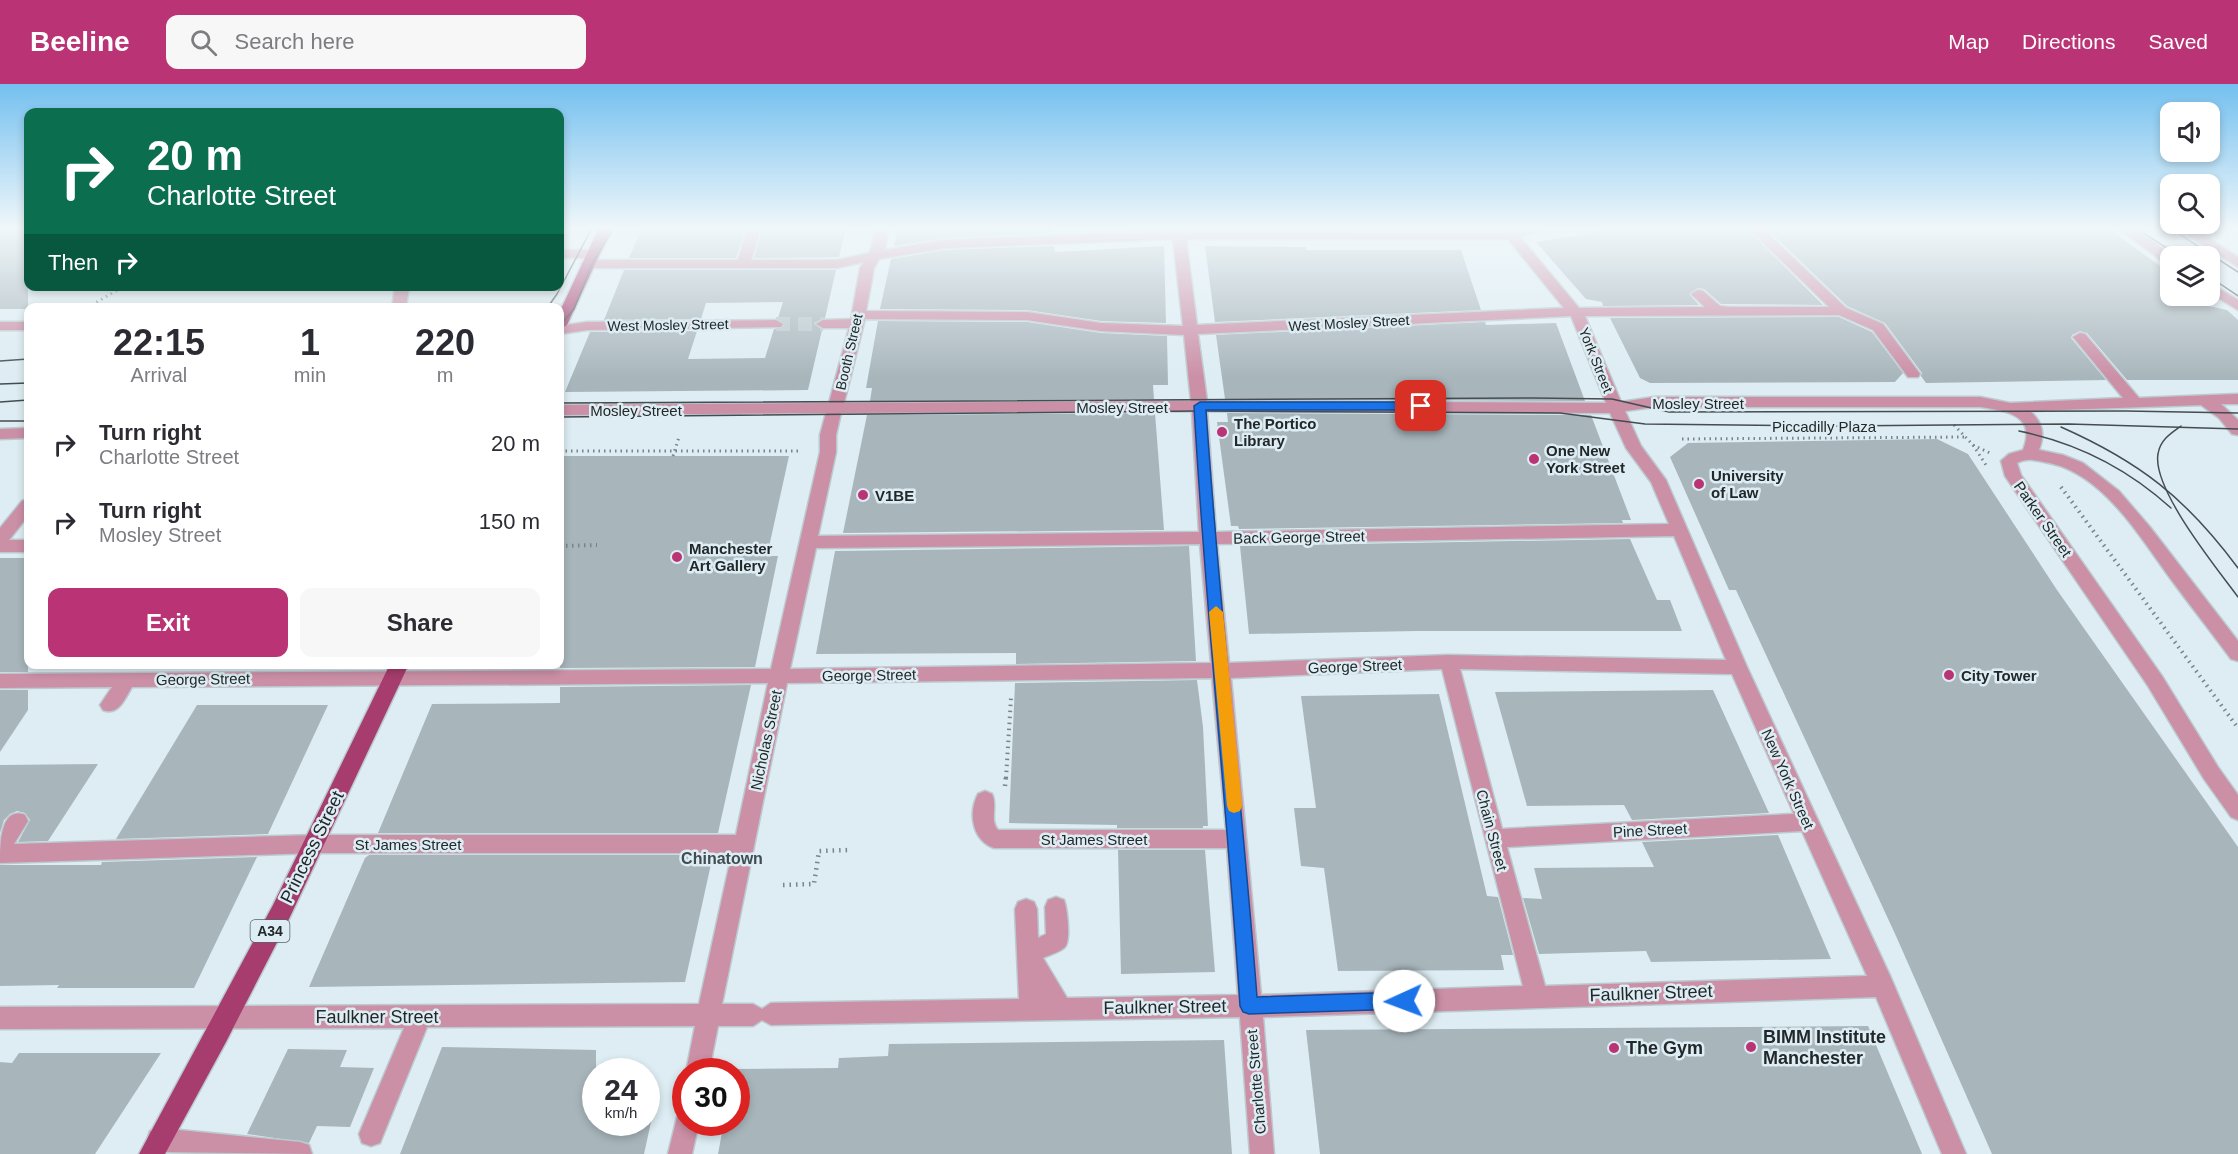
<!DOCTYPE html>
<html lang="en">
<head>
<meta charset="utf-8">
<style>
  body { margin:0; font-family:Helvetica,sans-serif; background:#f7f7f7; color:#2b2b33; height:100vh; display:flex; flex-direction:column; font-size:22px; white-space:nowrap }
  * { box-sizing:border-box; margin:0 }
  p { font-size:20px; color:#7c7c81 }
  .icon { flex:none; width:33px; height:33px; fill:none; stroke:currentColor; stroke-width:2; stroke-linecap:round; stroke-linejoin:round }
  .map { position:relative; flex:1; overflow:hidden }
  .drawer { position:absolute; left:24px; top:219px; width:540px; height:366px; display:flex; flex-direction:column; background:#fff; border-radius:12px; box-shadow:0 3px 9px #0003 }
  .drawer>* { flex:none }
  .top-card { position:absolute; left:24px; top:24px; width:540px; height:183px; border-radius:12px; box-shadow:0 3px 9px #0003; background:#0b6e4f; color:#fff; overflow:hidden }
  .buttons { position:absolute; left:2160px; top:18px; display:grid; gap:12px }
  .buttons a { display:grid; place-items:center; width:60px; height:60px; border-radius:12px; background:#fff; box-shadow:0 3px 9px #0003; font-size:30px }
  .speed { position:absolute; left:582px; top:974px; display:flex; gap:12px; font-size:30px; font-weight:700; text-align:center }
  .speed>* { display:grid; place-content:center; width:78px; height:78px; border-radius:50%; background:#fff; box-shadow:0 3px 9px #0003; line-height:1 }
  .speed small { font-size:15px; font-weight:400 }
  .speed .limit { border:9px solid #d22; background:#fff; color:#111 }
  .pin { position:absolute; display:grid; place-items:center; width:51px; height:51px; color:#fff; margin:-26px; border-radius:12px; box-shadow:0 3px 9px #0006 }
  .me { position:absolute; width:66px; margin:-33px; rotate:268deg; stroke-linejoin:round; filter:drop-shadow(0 0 4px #0008) }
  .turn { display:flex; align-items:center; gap:21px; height:126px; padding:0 24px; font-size:27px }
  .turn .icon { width:78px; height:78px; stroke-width:2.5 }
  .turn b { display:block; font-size:42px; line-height:51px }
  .then { display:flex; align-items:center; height:57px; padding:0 24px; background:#0003; gap:12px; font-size:22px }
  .eta { display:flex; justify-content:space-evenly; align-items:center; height:102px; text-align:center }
  .eta b { font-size:36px; font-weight:700; line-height:42px }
  .button { display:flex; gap:12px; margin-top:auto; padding:12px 24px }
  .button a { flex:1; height:69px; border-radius:12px; background:#b93375; color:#fff; font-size:24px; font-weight:700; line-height:69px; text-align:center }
  .button a+a { background:#f7f7f7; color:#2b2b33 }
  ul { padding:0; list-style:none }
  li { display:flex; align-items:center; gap:18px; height:78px; padding:0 24px }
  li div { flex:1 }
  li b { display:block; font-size:22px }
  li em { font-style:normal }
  header { display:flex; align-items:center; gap:36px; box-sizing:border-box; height:84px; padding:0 30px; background:#b93375; color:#fff }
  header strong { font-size:28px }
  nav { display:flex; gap:33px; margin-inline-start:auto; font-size:21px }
  .search { width:420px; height:54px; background:#f7f7f7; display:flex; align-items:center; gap:15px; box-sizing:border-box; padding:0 21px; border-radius:12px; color:#7c7c81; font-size:22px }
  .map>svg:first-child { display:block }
  .building { fill:#a8b6bc }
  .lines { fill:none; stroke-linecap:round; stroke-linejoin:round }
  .minor-tunnel { stroke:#b8c6cb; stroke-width:14; stroke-dasharray:14 8; stroke-linecap:butt }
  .minor-casing { stroke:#bbcacf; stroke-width:3 }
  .major-casing { stroke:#bbcacf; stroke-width:3 }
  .path-far2 { stroke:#7a8589; stroke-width:3; stroke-dasharray:1.5 4; stroke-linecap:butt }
  .path-far1 { stroke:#7a8589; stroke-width:4; stroke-dasharray:1.5 4.5; stroke-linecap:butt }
  .path { stroke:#7a8589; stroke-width:4.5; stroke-dasharray:1.5 5; stroke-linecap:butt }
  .minor { fill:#cb8fa6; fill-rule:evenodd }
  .major { fill:#a63d6e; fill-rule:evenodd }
  .tram { stroke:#454d50; stroke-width:1.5 }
  .route { fill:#1a73e8; stroke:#114b97; stroke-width:1.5 }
  .slow { fill:#f59e0b }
  .poi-dot { fill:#b93375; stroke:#ddedf3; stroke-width:2 }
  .labels { text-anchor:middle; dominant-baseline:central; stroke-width:5; stroke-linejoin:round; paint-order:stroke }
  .far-street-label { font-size:14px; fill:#22282a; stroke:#ddedf3 }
  .shield { fill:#ddedf3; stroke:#5a6366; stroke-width:1.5 }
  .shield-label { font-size:14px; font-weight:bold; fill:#22282a }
  .street-label { font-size:15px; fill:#22282a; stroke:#ddedf3 }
  .poi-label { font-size:15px; font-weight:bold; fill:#22282a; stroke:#ddedf3; text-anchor:start }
  .neighbourhood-label { font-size:16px; font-weight:bold; fill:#3f4c51; stroke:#ddedf3 }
  .near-street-label { font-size:18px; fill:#22282a; stroke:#ddedf3 }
  .near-poi-label { font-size:18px; font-weight:bold; fill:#22282a; stroke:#ddedf3; text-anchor:start }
</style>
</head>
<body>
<header>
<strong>Beeline</strong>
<div class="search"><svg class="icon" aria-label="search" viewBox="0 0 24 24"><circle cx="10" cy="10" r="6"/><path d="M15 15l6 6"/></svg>Search here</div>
<nav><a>Map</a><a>Directions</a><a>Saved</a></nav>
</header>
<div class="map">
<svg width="2238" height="1070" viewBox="0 0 2238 1070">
  <rect width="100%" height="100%" fill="#ddedf3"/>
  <g class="building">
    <rect x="0" y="144" width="28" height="81"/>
    <polygon points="642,144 746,144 736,174 629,174"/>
    <polygon points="763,144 846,144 839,173 754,174"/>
    <polygon points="898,144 1052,144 1053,149 945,154 894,162"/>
    <polygon points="1624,144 1746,144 1823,221 1721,220 1704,205 1698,204 1689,210 1699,221 1603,222 1602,218 1586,215 1536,158"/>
    <polygon points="1766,144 2107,144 2170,189 2170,212 2194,212 2209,222 2227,226 2238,236 2238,296 2127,296 2087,249 2080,247 2072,251 2071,254 2106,296 1926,299 1921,292 1922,289 1885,239 1847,222"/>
    <polygon points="1054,162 1055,168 1164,162 1166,239 1101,237 1027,226 880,225 891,175 945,166"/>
    <polygon points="1205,162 1306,163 1306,166 1461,166 1481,226 1215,238"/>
    <polygon points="624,186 836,186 825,234 814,239 822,246 808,306 565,308 590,248 697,247 688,275 765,274 774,245 781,245 785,241 778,234 783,218 706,219 701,235 604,236"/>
    <polygon points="1839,233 1872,248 1903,289 1895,298 1650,299 1640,294 1610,234"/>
    <polygon points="878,237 1027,238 1101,249 1167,252 1168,301 1153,301 1154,315 870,317 872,304 866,304"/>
    <polygon points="1485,238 1486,241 1556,239 1585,317 1225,315 1216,251"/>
    <polygon points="1155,329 1164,446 843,449 867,331"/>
    <polygon points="1227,329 1591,331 1631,436 1622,436 1623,439 1239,445 1238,442 1231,442 1217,338 1228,338"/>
    <polygon points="1937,355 1968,370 2057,506 2238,763 2238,1070 1992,1070 1896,852 1736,506 1729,506 1670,373 1688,359"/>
    <polygon points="560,372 789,372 767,472 778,472 755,583 560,584"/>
    <polygon points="1630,455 1657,516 1670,516 1682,547 1417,547 1249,550 1240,462"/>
    <polygon points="1189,462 1196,577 1016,580 1016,569 816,570 835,467"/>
    <rect x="0" y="474" width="28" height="114"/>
    <polygon points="1197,596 1203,643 1208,742 1203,742 1203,744 1117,744 1117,741 1009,739 1015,599"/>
    <polygon points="751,601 718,749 378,749 432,620 560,619 560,603"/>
    <polygon points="0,606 28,606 28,626 0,668"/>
    <polygon points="1713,606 1769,729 1632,736 1624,721 1527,722 1495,608"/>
    <polygon points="1439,610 1487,812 1498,813 1513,871 1501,871 1504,886 1338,887 1324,784 1301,782 1294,724 1316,724 1301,612"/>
    <polygon points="197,621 328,621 268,750 116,755"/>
    <polygon points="98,680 48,757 18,758 30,736 25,729 17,727 10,730 4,736 0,749 0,681"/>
    <polygon points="1778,751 1831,875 1651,878 1646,867 1539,870 1523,814 1542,815 1534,784 1654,783 1642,758"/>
    <polygon points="1118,766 1205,766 1215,888 1121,890"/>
    <polygon points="369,771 713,771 685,898 309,903 365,774"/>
    <polygon points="257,773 194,904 57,904 59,901 0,902 0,781 101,781 102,778"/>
    <polygon points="1868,942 1922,1070 1320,1070 1306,946"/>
    <polygon points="1224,956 1232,1070 718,1070 724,1038 736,1038 736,985 838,984 839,974 888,972 889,960"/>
    <polygon points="442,963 596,966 596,1038 651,1038 644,1070 400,1070"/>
    <polygon points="288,965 347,966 340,983 374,984 350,1043 317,1042 309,1059 247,1050"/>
    <polygon points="19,969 161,969 95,1070 0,1070 0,978 12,979"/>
  </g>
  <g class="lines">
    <polyline class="minor-tunnel" points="776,240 823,240"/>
    <defs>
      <g id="minor">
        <path d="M 748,144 L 761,144 L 751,176 L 837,176 L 869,169 C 874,160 872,153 877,144 L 890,144 C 885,152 888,159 884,166 L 945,156 L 1172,147 L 1172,144 L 1185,144 L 1185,147 L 1500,149 L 1503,148 L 1500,144 L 1550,144 L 1520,153 L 1579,224 L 1705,223 L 1691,210 L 1698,206 L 1703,207 L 1720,222 L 1729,223 L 1829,223 L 1748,144 L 1762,144 L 1846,224 L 1883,240 L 1920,290 L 1918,293 L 1908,293 L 1873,246 L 1839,231 L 1585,232 L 1621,318 L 1654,313 L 1980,313 L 2010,319 L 2123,314 L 2073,253 L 2080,249 L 2085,250 L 2139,314 L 2238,310 L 2238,320 L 2221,320 L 2238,336 L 2238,351 L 2232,350 L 2219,334 L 2201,321 L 2030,327 C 2043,339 2045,350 2039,366 L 2063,371 L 2083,379 L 2119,407 L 2150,443 L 2238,557 L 2238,577 L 2231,575 C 2212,549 2192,524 2173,498 C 2140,454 2103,387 2044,378 C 2035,376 2026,374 2017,379 L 2021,391 L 2162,592 L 2218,683 L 2238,711 L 2238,736 L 2231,733 L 2204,695 L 2148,602 L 2005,392 L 2001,377 L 2009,370 L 2023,366 C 2037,331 2007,327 1980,323 L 1654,323 L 1625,327 L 1641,362 L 1666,396 L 1747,583 L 1891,894 L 1966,1070 L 1942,1070 L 1876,913 L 1263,933 L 1274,1070 L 1250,1070 L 1240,933 L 771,941 L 762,936 L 753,942 L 718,942 L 709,987 L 686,988 L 695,942 L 427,943 L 380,1059 L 371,1062 L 362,1059 L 359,1050 L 404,944 L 0,945 L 0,923 L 699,920 L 732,769 L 315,769 L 0,779 C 0,763 0,721 25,731 L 28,737 L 14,760 L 315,751 L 736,751 L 768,599 L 132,603 C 125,614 119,632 103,626 L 100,621 L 112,603 L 0,604 L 0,590 L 771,585 L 820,368 L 820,351 L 826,329 L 560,331 L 560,321 L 829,319 L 849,244 L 823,244 L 816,240 L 823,236 L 851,235 L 860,184 L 864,178 L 837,184 L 588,184 L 581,180 L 588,176 L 738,176 ZM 1173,155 L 1183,242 L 1101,239 L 1027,228 L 866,227 L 874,184 L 879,175 L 945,164 ZM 1186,155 L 1508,155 L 1564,224 L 1197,241 ZM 1571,232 L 1606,319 L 1207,317 L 1198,250 ZM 865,235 L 1027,236 L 1101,247 L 1184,251 L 1191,317 L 844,319 ZM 1192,327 L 1199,448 L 818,452 L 836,368 L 836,351 L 841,329 ZM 1207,327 L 1610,329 L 1626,364 L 1651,398 L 1669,440 L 1216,448 ZM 1674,452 L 1726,576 L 1448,571 L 1229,579 L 1217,460 ZM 1200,460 L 1211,579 L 790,585 L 816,464 ZM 1442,585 L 1523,902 L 1261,911 L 1231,594 ZM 1460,585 L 1732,590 L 1794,730 L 1502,745 ZM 1212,594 L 1226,746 L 998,746 C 989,736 998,722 992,710 L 985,707 L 978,710 C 968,729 972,756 994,764 L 1227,764 L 1238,911 L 1067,914 L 1043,874 C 1049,871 1060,868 1065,863 C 1071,856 1067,824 1064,816 L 1056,813 L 1048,816 L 1045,823 L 1046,850 L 1038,854 L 1037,825 L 1034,818 L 1026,815 L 1018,818 L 1015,825 L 1019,915 L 771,919 L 762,925 L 753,920 L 722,920 L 787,599 ZM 1802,747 L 1867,892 L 1545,902 L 1507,763 Z"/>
        <polygon points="2118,144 2133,144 2174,172 2170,172 2170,180 2165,179"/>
        <polygon points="2177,144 2193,144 2238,173 2238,183"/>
        <polygon points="560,166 592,166 599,170 592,174 560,174"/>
        <polygon points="2210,199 2238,216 2238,226 2210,209"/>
        <polygon points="395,202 409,202 406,224 392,224"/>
        <polygon points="776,236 783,240 781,243 587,246 560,250 560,242 587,238"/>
        <rect x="0" y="238" width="28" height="8"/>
        <polygon points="28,344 28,354 0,355 0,345"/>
        <polygon points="28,415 28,432 9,456 28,456 28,468 0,468 0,444 22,417"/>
        <polygon points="686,1026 686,1038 699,1038 692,1070 668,1070 678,1029"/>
        <polygon points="159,1044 300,1058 309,1061 312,1070 159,1068 150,1065 147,1056 150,1047"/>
      </g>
      <g id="major">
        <polygon points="599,144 612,144 567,241 560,245 560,227"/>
        <polygon points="390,580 409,580 289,835 226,958 165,1070 139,1070 273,821"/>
      </g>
    </defs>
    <use href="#minor" class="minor-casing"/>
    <use href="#major" class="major-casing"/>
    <g class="path-far2">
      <polyline points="87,224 124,202"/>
      <polyline points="1954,341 1973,361 1990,369"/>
      <polyline points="1682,355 1965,353"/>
      <polyline points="1973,361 1986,381"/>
      <polyline points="560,367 799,367"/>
      <polyline points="673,372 679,353"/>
    </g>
    <g class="path-far1">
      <polyline points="2061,403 2238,644"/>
      <polyline points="560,462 597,461"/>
      <polyline points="1006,694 1011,614"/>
    </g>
    <g class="path">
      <polyline points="1005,702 1006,692"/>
      <polyline points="783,801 814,800 819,767 850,766"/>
    </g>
    <use href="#minor" class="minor"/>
    <use href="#major" class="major"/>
    <g class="tram">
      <polyline points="2136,144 2179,172"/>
      <polyline points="2170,144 2238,188"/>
      <polyline points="2210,193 2238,212"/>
      <polyline points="547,224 557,210 592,144"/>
      <polyline points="560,241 574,225 592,180 614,144"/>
      <polyline points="0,277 28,275"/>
      <polyline points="0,300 28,299"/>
      <polyline points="0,318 28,316"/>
      <polyline points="560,319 1533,314 1612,315 1669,328 2126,327 2238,329"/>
      <polyline points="560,333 1200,327 1560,329 1645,340 1835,342 2069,340 2238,345"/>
      <polyline points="0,337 28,337"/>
      <path d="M 2181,342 C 2171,349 2160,356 2158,370 C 2152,405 2216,483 2238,513"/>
      <path d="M 2061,343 C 2140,378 2186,414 2238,484"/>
      <path d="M 2019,347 C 2078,359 2127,384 2171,424"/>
    </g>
  </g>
  <linearGradient id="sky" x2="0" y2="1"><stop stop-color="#74c0ef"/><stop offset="0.49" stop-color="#f0f7fa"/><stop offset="1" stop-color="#f0f7fa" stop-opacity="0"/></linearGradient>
  <rect width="2238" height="294" fill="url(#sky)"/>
  <path class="route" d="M 1200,318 L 1421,318 L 1427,322 L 1421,326 L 1206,326 C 1219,522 1242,717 1257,913 L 1404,908 L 1410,911 L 1413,917 L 1410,923 L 1404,925 L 1249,930 L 1243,928 L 1240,922 C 1227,721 1205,522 1194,322 Z"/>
  <polygon class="slow" points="1216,522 1223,528 1242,722 1240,727 1234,729 1229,727 1227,722 1209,528"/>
  <g class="poi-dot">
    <circle cx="1222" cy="348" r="6"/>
    <circle cx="1534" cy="375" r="6"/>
    <circle cx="1699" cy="400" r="6"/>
    <circle cx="863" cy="411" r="6"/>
    <circle cx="677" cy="473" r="6"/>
    <circle cx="1949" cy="591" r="6"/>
    <circle cx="1751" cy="963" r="6"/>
    <circle cx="1614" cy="964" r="6"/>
  </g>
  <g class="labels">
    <g class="far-street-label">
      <text transform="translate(1349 239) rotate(-3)">West Mosley Street</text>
      <text transform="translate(668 241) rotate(-1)">West Mosley Street</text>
      <text transform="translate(849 268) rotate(-77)">Booth Street</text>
      <text transform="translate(1596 276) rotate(68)">York Street</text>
    </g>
    <rect class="shield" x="250.5" y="836" width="39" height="22" rx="4.5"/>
    <g class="shield-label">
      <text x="270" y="847">A34</text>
    </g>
    <g class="street-label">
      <text x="1698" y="319">Mosley Street</text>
      <text x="1122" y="323">Mosley Street</text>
      <text x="636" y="326">Mosley Street</text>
      <text x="1824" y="342">Piccadilly Plaza</text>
      <text transform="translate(2043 435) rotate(55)">Parker Street</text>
      <text transform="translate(1299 453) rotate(-1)">Back George Street</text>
      <text transform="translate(1355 582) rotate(-2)">George Street</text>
      <text transform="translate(869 591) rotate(-1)">George Street</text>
      <text transform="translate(203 595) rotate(-1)">George Street</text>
      <text transform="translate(766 656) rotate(-78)">Nicholas Street</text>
      <text transform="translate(1788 695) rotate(66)">New York Street</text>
      <text transform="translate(1492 746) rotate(75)">Chain Street</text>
      <text transform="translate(1650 746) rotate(-3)">Pine Street</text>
      <text x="1094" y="755">St James Street</text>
      <text x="408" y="760">St James Street</text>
      <text transform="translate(1256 998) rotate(-95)">Charlotte Street</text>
    </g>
    <g class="poi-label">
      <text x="1234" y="339">The Portico<tspan x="1234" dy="17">Library</tspan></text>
      <text x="1546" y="366">One New<tspan x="1546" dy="17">York Street</tspan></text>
      <text x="1711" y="391">University<tspan x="1711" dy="17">of Law</tspan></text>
      <text x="875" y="411">V1BE</text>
      <text x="689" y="464">Manchester<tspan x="689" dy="17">Art Gallery</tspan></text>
      <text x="1961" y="591">City Tower</text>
    </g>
    <g class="neighbourhood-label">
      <text x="722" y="774">Chinatown</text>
    </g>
    <g class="near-street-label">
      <text transform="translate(312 763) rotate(-64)">Princess Street</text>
      <text transform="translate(1651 909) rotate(-2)">Faulkner Street</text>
      <text transform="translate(1165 923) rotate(-1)">Faulkner Street</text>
      <text x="377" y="933">Faulkner Street</text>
    </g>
    <g class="near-poi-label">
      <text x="1763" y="953">BIMM Institute<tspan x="1763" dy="21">Manchester</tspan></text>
      <text x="1626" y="964">The Gym</text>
    </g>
  </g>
</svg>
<div class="buttons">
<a><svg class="icon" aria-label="sound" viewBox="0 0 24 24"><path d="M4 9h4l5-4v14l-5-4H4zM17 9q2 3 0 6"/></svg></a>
<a><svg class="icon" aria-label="search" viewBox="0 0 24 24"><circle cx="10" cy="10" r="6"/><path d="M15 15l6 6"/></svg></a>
<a><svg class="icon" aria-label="layers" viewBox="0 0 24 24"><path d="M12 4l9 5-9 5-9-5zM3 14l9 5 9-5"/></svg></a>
</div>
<div class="speed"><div>24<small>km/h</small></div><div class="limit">30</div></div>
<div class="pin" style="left:1421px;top:322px;background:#d93025"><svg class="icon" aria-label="arrive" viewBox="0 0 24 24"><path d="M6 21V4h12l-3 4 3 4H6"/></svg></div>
<svg class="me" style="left:1404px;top:917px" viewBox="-20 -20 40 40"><circle r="19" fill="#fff"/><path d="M0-13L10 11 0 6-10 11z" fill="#1a73e8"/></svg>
<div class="top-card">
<div class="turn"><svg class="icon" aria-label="right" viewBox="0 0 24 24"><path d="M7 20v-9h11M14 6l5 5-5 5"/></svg><div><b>20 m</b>Charlotte Street</div></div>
<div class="then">Then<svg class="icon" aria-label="right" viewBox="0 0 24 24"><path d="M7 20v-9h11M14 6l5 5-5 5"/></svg></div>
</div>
<section class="drawer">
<div class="eta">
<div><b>22:15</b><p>Arrival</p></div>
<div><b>1</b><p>min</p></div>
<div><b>220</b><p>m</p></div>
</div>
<ul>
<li><svg class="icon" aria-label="right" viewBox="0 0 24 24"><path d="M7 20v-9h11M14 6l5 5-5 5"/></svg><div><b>Turn right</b><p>Charlotte Street</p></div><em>20 m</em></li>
<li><svg class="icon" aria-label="right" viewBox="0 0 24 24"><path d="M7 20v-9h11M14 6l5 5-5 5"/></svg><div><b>Turn right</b><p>Mosley Street</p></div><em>150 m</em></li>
</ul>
<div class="button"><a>Exit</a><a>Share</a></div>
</section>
</div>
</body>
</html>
